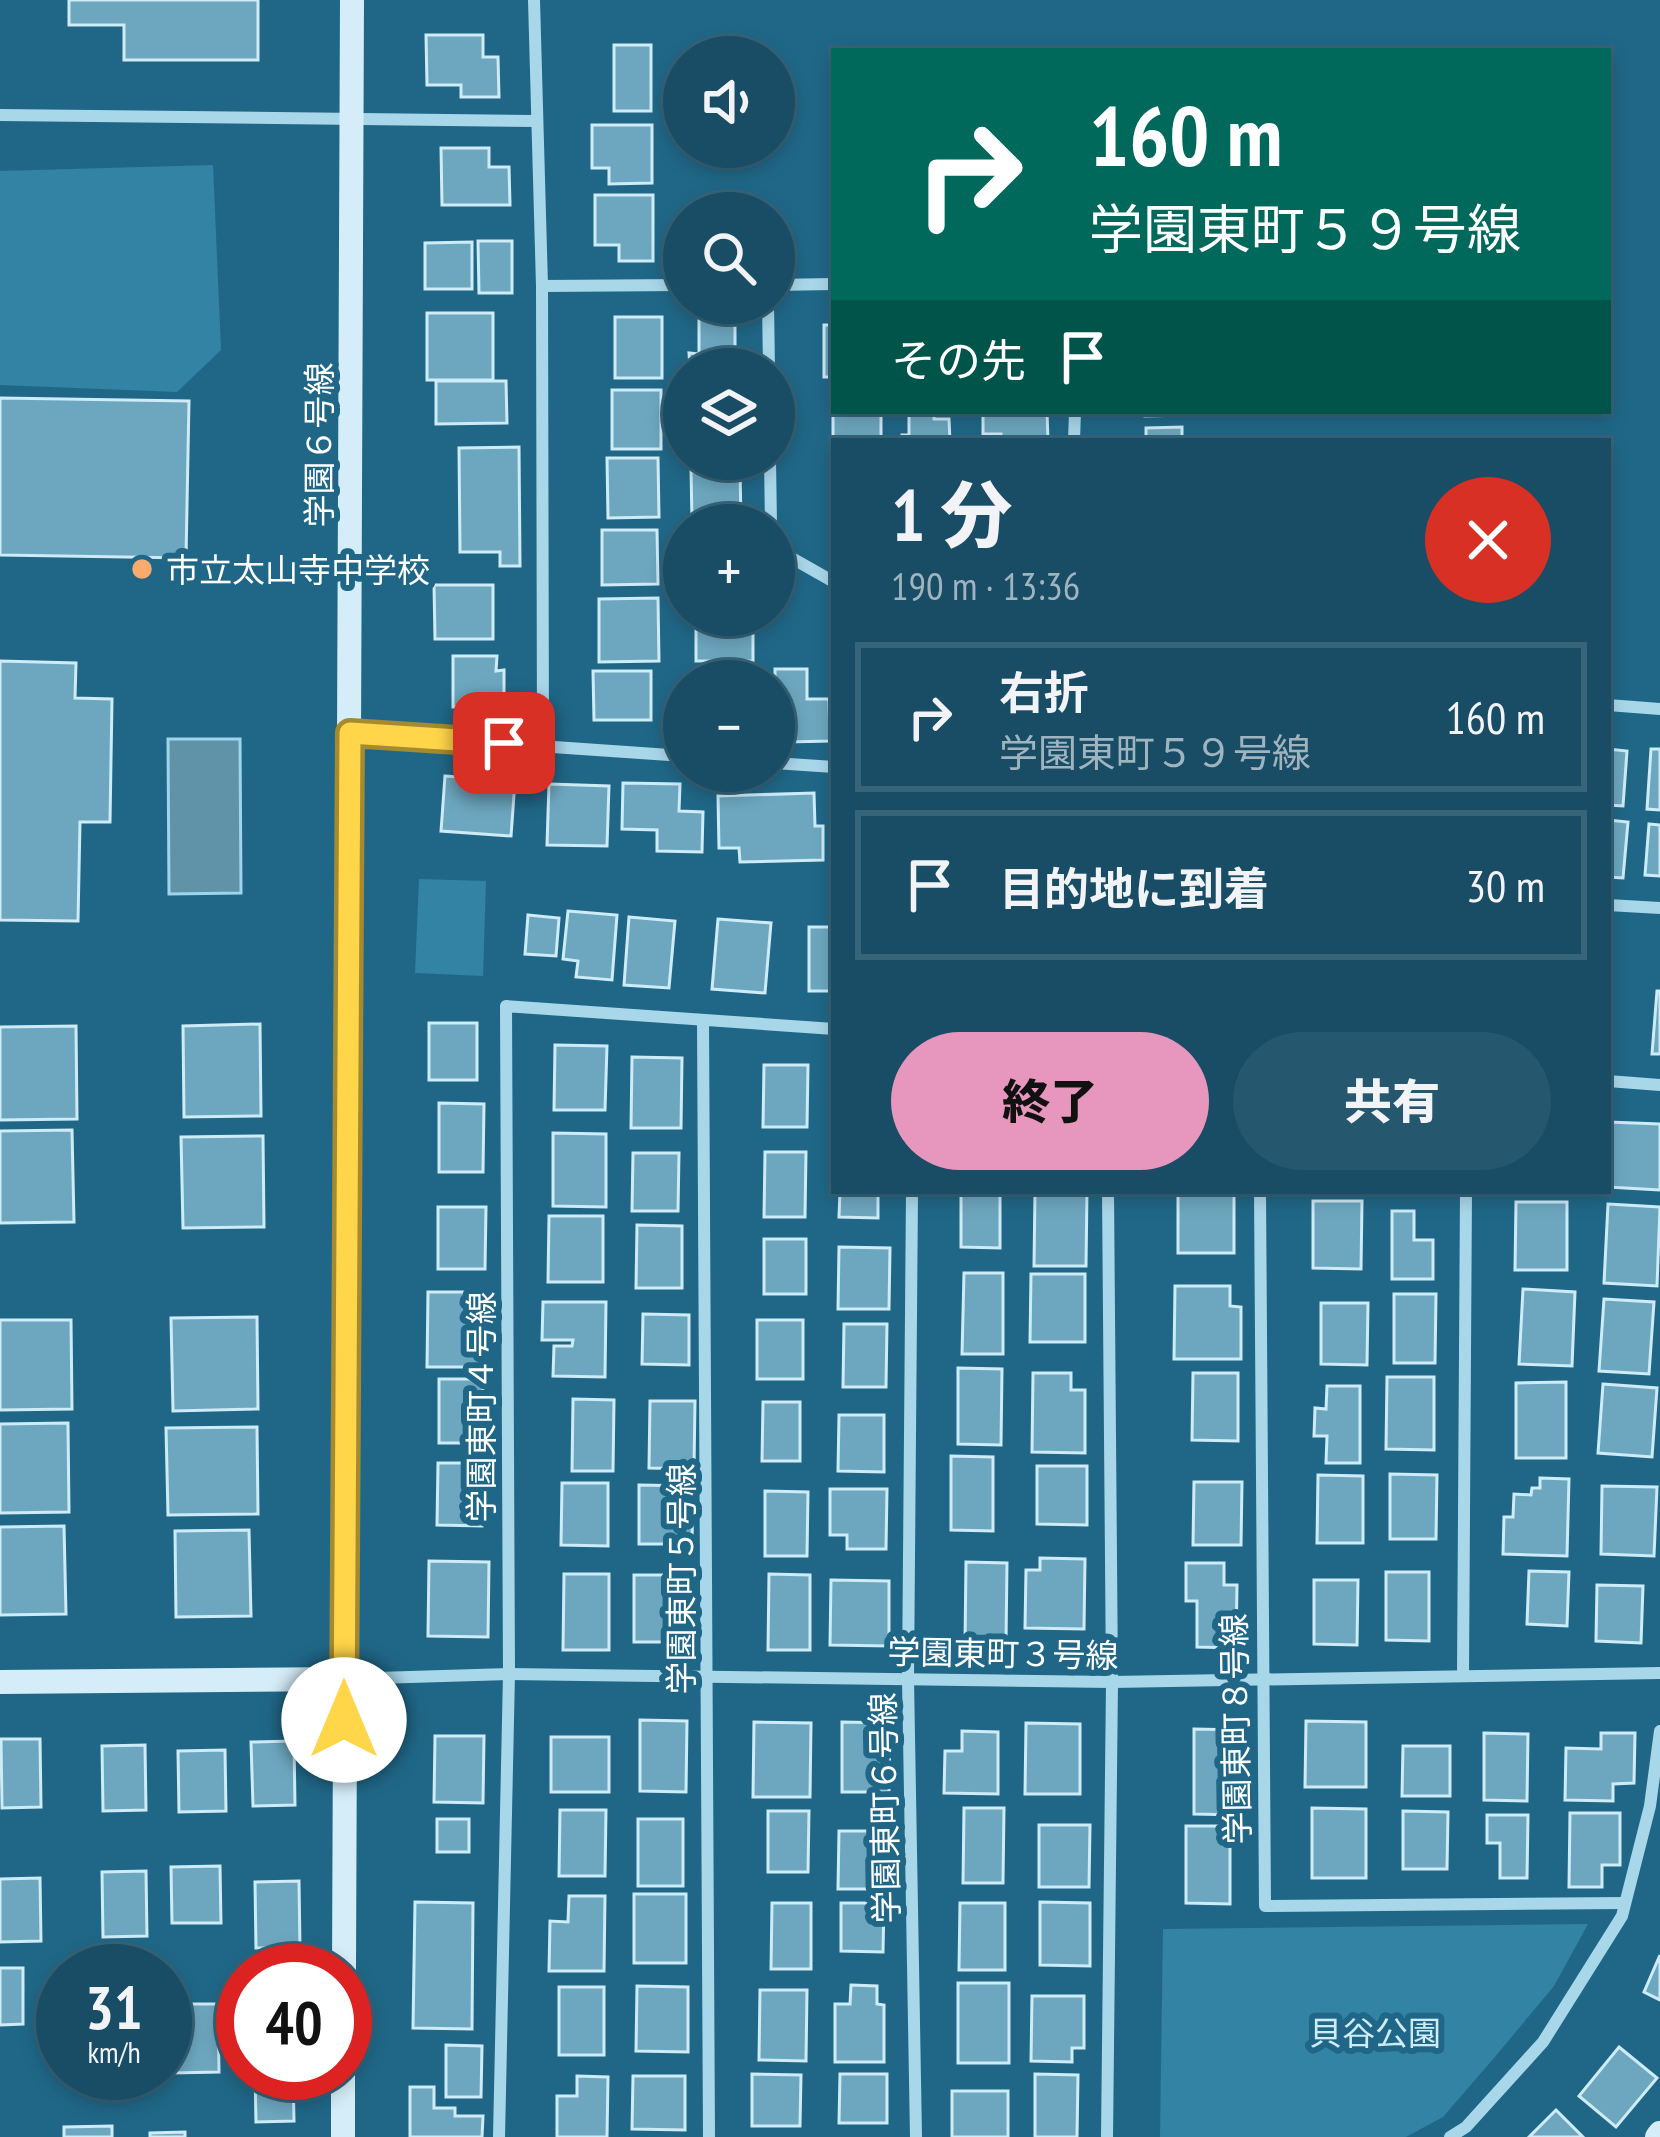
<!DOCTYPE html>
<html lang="ja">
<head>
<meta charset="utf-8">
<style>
  body { margin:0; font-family:"PT Sans Narrow","Noto Sans JP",sans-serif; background:#25576e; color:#f1f3f6; height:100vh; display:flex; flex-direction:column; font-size:45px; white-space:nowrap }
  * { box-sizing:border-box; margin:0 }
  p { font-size:39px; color:#9fb4bf }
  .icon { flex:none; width:66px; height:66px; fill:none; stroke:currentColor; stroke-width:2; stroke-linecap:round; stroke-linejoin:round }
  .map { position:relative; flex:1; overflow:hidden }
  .sheet { position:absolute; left:831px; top:438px; width:780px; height:756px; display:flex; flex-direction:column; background:#184d65; border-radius:0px; box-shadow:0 6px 18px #0003,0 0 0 3px #366479 }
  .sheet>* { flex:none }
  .hud { position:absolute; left:831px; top:48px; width:780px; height:366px; border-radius:0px; box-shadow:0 6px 18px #0003,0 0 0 3px #366479; background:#00695c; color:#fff; overflow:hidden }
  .tools { position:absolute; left:663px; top:36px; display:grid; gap:24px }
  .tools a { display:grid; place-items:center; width:132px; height:132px; border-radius:50%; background:#184d65; box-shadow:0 6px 18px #0003,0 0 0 3px #366479; font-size:60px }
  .speed { position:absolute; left:36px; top:1944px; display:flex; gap:24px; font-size:60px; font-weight:700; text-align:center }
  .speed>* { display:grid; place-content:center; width:156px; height:156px; border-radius:50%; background:#184d65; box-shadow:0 6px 18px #0003,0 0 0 3px #366479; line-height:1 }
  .speed small { font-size:30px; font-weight:400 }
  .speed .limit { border:18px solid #d22; background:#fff; color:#111 }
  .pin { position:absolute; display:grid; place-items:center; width:102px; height:102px; color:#fff; margin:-51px; border-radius:24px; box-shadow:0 6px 18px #0006 }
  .me { position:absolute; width:132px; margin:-66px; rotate:0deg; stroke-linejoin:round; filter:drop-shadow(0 0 9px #0008) }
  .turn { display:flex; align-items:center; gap:42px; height:252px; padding:0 60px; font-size:54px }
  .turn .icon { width:156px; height:156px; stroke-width:2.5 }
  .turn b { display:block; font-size:84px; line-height:102px }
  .then { display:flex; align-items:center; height:114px; padding:0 60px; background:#0003; gap:24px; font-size:45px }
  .round { display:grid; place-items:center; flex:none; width:126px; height:126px; border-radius:63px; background:#25576e }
  .overview { display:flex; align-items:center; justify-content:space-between; height:204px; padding:0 60px }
  h1 { font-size:72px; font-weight:800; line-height:90px }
  .action { display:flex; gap:24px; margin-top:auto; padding:24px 60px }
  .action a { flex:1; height:138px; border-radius:72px; background:#e797bd; color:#111; font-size:48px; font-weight:800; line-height:138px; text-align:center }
  .action a+a { background:#25576e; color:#f1f3f6 }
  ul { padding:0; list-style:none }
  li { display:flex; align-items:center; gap:36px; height:150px; margin:0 24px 18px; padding:0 36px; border:6px solid #366479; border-radius:0px }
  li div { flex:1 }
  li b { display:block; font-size:45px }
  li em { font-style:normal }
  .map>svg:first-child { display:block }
  .green { fill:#3383a4 }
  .water { fill:#6193a8; stroke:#9dd6ec; stroke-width:3 }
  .building { fill:#6da7bf; stroke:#ceebf8; stroke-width:3 }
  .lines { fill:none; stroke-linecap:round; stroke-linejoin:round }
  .street { stroke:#a9d7ea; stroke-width:12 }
  .secondary { stroke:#d5edf8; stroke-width:24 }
  .route-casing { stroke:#a68a30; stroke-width:30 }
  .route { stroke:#ffd54a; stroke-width:21 }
  .poi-dot { fill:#f8ab6a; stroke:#206787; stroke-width:4.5 }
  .labels { text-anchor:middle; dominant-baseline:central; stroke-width:12; stroke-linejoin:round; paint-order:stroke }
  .street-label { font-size:33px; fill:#fff; stroke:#206787 }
  .poi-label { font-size:33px; fill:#fff; stroke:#206787; text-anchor:start }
  .park-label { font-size:33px; fill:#ceebf8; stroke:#206787 }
</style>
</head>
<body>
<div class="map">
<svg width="1660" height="2137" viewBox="0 0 1660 2137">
  <rect width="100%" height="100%" fill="#206787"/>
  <g class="green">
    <polygon points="213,165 221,350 177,392 0,385 0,171"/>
    <polygon points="419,879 486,881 483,976 415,973"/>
    <polygon points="1588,1924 1554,1986 1494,2058 1443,2117 1406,2137 1160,2137 1163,1929"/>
  </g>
  <polygon class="water" points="168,739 240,739 241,893 169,894"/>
  <g class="building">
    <polygon points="69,0 258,0 258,60 124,60 124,25 69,25"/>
    <polygon points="426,35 483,35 483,57 498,57 499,97 461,97 461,85 427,85"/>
    <rect x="614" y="45" width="37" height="66"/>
    <polygon points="592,125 652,125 652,183 609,184 609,168 592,168"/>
    <polygon points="441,148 489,148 489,167 509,167 510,205 442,205"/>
    <polygon points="595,195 653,195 653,261 619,261 619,245 595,245"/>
    <polygon points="478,241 512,241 512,293 479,293"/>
    <polygon points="472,242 472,289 425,289 425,243"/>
    <rect x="427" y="313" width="66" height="67"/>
    <rect x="615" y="317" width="47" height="61"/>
    <polygon points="699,318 735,318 735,369 690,369 689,353 699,354"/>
    <rect x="824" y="325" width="10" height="52"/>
    <polygon points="436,381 506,381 507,423 436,424"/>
    <polygon points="833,387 834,411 881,411 881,441 834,441 833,456"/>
    <rect x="612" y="390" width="49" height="59"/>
    <polygon points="0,398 189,401 186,558 0,555"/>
    <polygon points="909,411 934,411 934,419 949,419 950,441 902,441 902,435 909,435"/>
    <polygon points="983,411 1047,411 1048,441 1001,441 1001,434 983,434"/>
    <polygon points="1145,411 1186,411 1187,415 1145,416"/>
    <polygon points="1182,427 1182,441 1146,441 1146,428"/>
    <polygon points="519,447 520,566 500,566 500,552 460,552 459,448"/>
    <polygon points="607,458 658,458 659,517 608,518"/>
    <polygon points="691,469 740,469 741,521 692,521"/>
    <polygon points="602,530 657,530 658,584 602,585"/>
    <polygon points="434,585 493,585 493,639 435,639"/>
    <polygon points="658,598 659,661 599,662 599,599"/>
    <rect x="696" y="615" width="57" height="46"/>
    <polygon points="453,656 497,656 496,671 504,670 504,706 453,707"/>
    <polygon points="0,661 76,663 75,698 112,699 110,822 80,822 78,921 0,920"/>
    <polygon points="775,669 807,669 807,699 829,699 830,741 787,742 786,719 775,719"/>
    <polygon points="593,671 651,671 651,720 594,720"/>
    <polygon points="754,678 754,681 693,681 693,679"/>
    <polygon points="1608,749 1627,751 1623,806 1608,805"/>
    <polygon points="1651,749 1660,749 1660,810 1647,809"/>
    <polygon points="445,776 515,781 511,836 441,831"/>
    <polygon points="623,783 680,784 679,811 703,812 702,852 657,851 657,830 622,829"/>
    <polygon points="549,784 609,786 607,846 547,845"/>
    <polygon points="814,793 815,826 823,826 823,860 740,862 739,848 719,848 718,796"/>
    <polygon points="1608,820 1628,822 1623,878 1608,877"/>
    <polygon points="1649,824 1660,825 1660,876 1645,875"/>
    <polygon points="568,911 617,915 612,980 576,977 578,961 563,959"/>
    <polygon points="528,915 559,918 556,956 525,954"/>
    <polygon points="629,917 675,921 669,988 624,985"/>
    <polygon points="718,919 771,923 765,993 712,989"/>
    <rect x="809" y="927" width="25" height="64"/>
    <polygon points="1608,986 1611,986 1611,1036 1608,1035"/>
    <polygon points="1657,991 1660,991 1660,1054 1652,1054"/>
    <rect x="429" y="1023" width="48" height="57"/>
    <polygon points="260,1024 261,1116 184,1117 183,1026"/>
    <polygon points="76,1026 77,1119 0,1120 0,1027"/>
    <polygon points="555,1045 607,1046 605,1110 554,1110"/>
    <polygon points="632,1057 682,1058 681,1128 631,1128"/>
    <polygon points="764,1065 808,1065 807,1127 763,1127"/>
    <polygon points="439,1103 484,1104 483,1172 439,1172"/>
    <polygon points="1608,1122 1660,1124 1660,1190 1608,1187"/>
    <polygon points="72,1130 74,1222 0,1223 0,1131"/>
    <polygon points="553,1133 606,1134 606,1207 553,1206"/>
    <polygon points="263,1136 264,1227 183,1228 181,1137"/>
    <polygon points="765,1152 806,1152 805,1217 764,1217"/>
    <polygon points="633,1153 679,1153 678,1211 632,1211"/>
    <polygon points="840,1191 878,1191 878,1218 839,1217"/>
    <polygon points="961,1191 1000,1191 1000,1248 961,1247"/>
    <polygon points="1035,1191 1087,1191 1086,1266 1034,1266"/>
    <rect x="1178" y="1191" width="56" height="62"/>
    <polygon points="1313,1201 1362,1201 1361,1269 1313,1268"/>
    <polygon points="1516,1202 1567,1202 1567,1270 1515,1270"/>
    <polygon points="1608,1204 1660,1207 1657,1286 1604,1283"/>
    <polygon points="438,1207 486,1207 485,1269 438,1269"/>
    <polygon points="1392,1211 1414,1211 1414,1240 1433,1240 1433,1279 1392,1279"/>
    <polygon points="549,1216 603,1216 603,1282 548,1282"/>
    <polygon points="637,1225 682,1226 682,1288 636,1288"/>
    <rect x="764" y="1239" width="42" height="55"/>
    <polygon points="839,1247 890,1248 889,1309 838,1309"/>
    <polygon points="964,1273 1003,1273 1003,1354 962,1354"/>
    <polygon points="1031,1274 1085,1274 1085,1342 1030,1342"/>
    <polygon points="1175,1286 1230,1286 1230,1306 1241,1307 1241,1359 1174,1359"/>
    <polygon points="1523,1289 1575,1292 1572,1366 1519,1364"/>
    <polygon points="428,1292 465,1292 465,1315 485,1315 485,1367 427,1367"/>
    <polygon points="1394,1294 1436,1294 1435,1363 1394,1363"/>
    <polygon points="1604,1299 1654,1302 1649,1374 1599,1371"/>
    <polygon points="543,1302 606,1302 605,1377 553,1376 554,1346 572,1346 573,1340 542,1340"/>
    <polygon points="1321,1303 1368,1303 1367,1365 1321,1364"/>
    <polygon points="643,1314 689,1315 689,1365 642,1364"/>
    <polygon points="257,1317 258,1409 173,1411 171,1318"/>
    <polygon points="0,1320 71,1320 72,1409 0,1410"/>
    <rect x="757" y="1320" width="46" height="59"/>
    <polygon points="844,1324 887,1324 886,1387 843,1387"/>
    <polygon points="958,1368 1002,1369 1001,1445 958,1444"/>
    <polygon points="1033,1373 1071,1373 1071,1390 1085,1390 1085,1453 1032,1452"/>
    <polygon points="1193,1373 1238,1373 1238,1441 1192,1440"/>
    <polygon points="1387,1377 1434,1377 1434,1450 1386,1449"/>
    <rect x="439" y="1379" width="44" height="64"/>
    <polygon points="1566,1382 1566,1458 1516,1458 1516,1383"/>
    <polygon points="1603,1384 1657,1388 1652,1457 1598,1453"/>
    <polygon points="1327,1386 1360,1386 1360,1463 1326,1463 1327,1436 1314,1436 1315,1408 1326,1409"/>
    <polygon points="573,1399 614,1400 613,1471 572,1471"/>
    <polygon points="650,1401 695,1401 694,1469 649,1468"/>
    <polygon points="763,1402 800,1402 800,1461 762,1461"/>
    <polygon points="839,1415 884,1415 884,1472 838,1471"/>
    <polygon points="68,1423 69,1512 0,1513 0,1424"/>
    <polygon points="257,1427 258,1514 168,1515 166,1428"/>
    <polygon points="951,1456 993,1457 993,1531 951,1530"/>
    <polygon points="438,1463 483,1463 482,1526 437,1525"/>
    <polygon points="1037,1466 1087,1466 1087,1525 1037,1524"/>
    <polygon points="1390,1474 1437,1475 1436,1539 1390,1539"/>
    <polygon points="1318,1475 1363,1476 1363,1543 1317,1543"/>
    <polygon points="1540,1478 1569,1479 1567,1556 1503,1554 1504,1517 1513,1517 1514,1494 1531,1495 1532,1488 1540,1488"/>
    <polygon points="1194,1482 1242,1482 1241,1545 1193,1545"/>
    <polygon points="562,1483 608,1483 608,1546 561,1545"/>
    <polygon points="639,1485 693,1486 692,1544 639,1544"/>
    <polygon points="1602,1486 1657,1487 1654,1556 1601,1554"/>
    <polygon points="830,1489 887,1489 886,1549 847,1549 847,1535 830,1535"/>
    <polygon points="765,1491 808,1492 807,1556 765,1556"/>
    <polygon points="64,1526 66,1614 0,1615 0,1527"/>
    <polygon points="249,1530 251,1616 176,1617 175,1531"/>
    <polygon points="1040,1558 1085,1559 1084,1629 1025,1628 1026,1570 1040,1570"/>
    <polygon points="429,1561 489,1562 488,1637 428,1636"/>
    <polygon points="966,1562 1007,1563 1006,1643 965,1643"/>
    <polygon points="1186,1563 1224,1563 1224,1585 1237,1585 1236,1648 1197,1647 1197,1601 1186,1601"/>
    <polygon points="1529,1571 1569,1572 1567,1626 1527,1624"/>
    <polygon points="1386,1572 1429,1572 1429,1641 1386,1640"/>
    <polygon points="564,1574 609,1574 609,1650 563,1650"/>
    <polygon points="769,1574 810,1575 810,1650 768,1650"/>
    <polygon points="634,1575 687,1575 686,1642 634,1642"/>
    <polygon points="831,1580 889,1581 889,1646 830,1645"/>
    <polygon points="1314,1580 1358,1580 1357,1645 1314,1644"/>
    <polygon points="1597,1585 1643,1586 1641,1643 1596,1641"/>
    <polygon points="640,1720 687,1721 686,1792 640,1791"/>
    <polygon points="1306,1721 1366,1722 1366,1787 1305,1787"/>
    <polygon points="754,1722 811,1723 810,1797 753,1797"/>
    <polygon points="842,1722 890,1723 889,1792 842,1792"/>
    <polygon points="1026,1723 1080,1724 1080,1794 1025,1794"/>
    <polygon points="1194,1729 1241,1730 1240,1815 1194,1814"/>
    <polygon points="962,1731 998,1732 998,1794 944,1793 945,1751 962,1751"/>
    <polygon points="1484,1733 1528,1734 1527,1801 1484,1800"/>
    <polygon points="1601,1733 1635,1733 1634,1783 1613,1784 1613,1801 1565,1800 1566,1748 1601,1749"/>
    <polygon points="435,1736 484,1736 483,1803 434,1802"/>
    <rect x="551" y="1737" width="58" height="55"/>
    <polygon points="1,1739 40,1739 41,1807 2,1808"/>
    <polygon points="294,1741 295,1805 253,1806 251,1742"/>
    <polygon points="145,1745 146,1810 103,1811 102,1746"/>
    <polygon points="1403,1746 1450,1746 1450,1796 1402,1796"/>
    <polygon points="225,1750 226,1811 179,1812 178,1751"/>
    <polygon points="964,1808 1004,1808 1003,1883 963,1883"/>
    <polygon points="1312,1808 1366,1809 1366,1878 1312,1878"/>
    <polygon points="560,1810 606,1810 605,1876 559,1876"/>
    <polygon points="768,1811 809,1811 808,1872 768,1872"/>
    <polygon points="1403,1811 1448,1812 1447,1869 1403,1869"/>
    <polygon points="1570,1813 1620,1813 1620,1865 1602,1865 1602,1887 1569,1887"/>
    <polygon points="1487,1815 1528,1815 1527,1878 1500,1878 1500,1843 1487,1843"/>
    <rect x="437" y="1819" width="32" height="33"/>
    <rect x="638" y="1819" width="45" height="67"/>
    <polygon points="1039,1825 1090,1825 1089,1887 1039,1887"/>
    <polygon points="1186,1826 1230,1826 1230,1904 1186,1903"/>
    <polygon points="839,1831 890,1831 890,1889 838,1889"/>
    <polygon points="220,1866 221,1923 172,1923 171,1867"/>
    <polygon points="146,1871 147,1936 103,1937 102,1872"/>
    <polygon points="40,1878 41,1941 0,1942 0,1879"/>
    <polygon points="299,1881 300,1948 256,1948 255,1882"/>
    <rect x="634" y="1894" width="52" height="69"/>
    <polygon points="569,1896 605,1896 604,1971 549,1971 550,1921 568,1922"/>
    <polygon points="415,1902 473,1903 472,2029 413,2028"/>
    <polygon points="1040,1902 1090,1903 1090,1966 1040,1965"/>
    <polygon points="772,1903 811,1903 811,1969 771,1969"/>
    <polygon points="841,1903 884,1903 883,1952 841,1951"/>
    <polygon points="960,1903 1005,1903 1005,1970 959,1970"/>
    <polygon points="1660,1955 1660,2000 1644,1992"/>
    <polygon points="0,1968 23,1968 23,2024 0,2025"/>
    <rect x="958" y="1983" width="51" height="80"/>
    <polygon points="851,1985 877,1986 877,2004 884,2005 884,2062 835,2062 835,2004 850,2004"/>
    <polygon points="637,1986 688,1987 688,2052 636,2051"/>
    <rect x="559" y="1987" width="45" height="68"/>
    <polygon points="760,1990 807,1990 806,2061 759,2060"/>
    <polygon points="1032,1996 1084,1996 1084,2048 1072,2048 1072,2062 1031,2061"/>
    <polygon points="171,2004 218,2004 219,2072 172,2073"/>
    <polygon points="446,2045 482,2046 481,2097 446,2097"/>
    <polygon points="1619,2047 1657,2078 1616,2127 1579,2096"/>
    <polygon points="255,2073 293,2073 294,2121 256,2122"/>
    <polygon points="752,2074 801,2075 800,2126 752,2126"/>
    <polygon points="840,2074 887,2074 887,2123 839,2123"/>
    <polygon points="1035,2074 1078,2075 1077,2137 1035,2137"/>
    <polygon points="577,2076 608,2077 607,2137 557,2137 557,2096 577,2096"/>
    <polygon points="633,2076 685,2076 685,2130 632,2129"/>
    <polygon points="410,2087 434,2087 434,2108 455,2108 455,2116 483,2116 482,2137 410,2137"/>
    <rect x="952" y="2091" width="56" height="46"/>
    <polygon points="1556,2110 1583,2137 1529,2137"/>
    <polygon points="112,2126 112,2137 64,2137 64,2127"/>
    <polygon points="185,2132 185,2137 150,2137 150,2133"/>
  </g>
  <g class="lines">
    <g class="street">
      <polyline points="534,0 542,286 543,746"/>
      <polyline points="0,115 536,121"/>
      <polyline points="774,285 834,284"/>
      <polyline points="542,286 684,285"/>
      <polyline points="768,303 769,369"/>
      <polyline points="1074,441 1075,411"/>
      <polyline points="770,459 771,525"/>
      <polyline points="774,548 834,582"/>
      <polyline points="1608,705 1660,709"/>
      <polyline points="350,733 684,756"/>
      <polyline points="774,763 834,767"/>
      <polyline points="1608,905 1660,908"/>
      <polyline points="703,1021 709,2137"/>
      <polyline points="1608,1081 1660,1085"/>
      <polyline points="912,1191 908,1679 916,2137"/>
      <polyline points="1260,1191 1265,1906 1625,1903"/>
      <polyline points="1463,1676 1466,1191"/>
      <polyline points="344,1679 509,1674 1112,1682 1660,1673"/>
      <polyline points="499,2137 509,1674 506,1006 834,1029"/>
      <polyline points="1107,2137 1112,1682 1108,1191"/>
      <polyline points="1450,2137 1466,2127 1543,2042 1622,1916 1650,1806 1660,1731"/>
    </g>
    <g class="secondary">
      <polyline points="0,1682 344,1679"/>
      <polyline points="344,1971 352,0"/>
      <polyline points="343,2137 343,2073"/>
      <polyline points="1657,2137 1660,2133"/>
    </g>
  </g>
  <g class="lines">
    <defs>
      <polyline id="route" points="344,1720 350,733 504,743"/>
    </defs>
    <use href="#route" class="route-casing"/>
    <use href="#route" class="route"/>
  </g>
  <circle class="poi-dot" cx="142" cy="569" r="12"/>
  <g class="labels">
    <g class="street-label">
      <text transform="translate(318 445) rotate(-90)">学園６号線</text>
      <text transform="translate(480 1407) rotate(-90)">学園東町４号線</text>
      <text transform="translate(680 1579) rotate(-90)">学園東町５号線</text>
      <text transform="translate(1003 1653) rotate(1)">学園東町３号線</text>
      <text transform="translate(1235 1729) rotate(-91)">学園東町８号線</text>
      <text transform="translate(884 1808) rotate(-91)">学園東町６号線</text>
    </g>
    <g class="poi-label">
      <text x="166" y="569">市立太山寺中学校</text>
    </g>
    <g class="park-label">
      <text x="1375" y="2032">貝谷公園</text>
    </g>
  </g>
</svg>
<div class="tools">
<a><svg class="icon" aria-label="sound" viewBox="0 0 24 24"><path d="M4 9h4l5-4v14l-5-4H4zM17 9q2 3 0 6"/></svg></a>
<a><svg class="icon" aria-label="search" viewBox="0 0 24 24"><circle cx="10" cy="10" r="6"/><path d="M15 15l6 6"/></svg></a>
<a><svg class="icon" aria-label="layers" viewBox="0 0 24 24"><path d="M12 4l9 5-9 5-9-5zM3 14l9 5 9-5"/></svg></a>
<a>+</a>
<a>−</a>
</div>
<div class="speed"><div>31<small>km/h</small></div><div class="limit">40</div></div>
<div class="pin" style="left:504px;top:743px;background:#d93025"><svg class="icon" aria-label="arrive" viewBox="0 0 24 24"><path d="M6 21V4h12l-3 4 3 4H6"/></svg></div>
<svg class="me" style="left:344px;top:1720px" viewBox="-20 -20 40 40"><circle r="19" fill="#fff"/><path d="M0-13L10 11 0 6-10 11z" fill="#ffd54a"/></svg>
<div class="hud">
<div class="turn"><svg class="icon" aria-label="right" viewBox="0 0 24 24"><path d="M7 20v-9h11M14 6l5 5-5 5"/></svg><div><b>160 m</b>学園東町５９号線</div></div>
<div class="then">その先<svg class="icon" aria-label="arrive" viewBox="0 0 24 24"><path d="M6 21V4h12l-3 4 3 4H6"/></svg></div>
</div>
<section class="sheet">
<div class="overview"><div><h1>1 分</h1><p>190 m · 13:36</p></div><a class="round" style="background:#d93025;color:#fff"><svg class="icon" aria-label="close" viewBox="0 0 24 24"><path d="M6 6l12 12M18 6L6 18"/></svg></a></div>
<ul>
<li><svg class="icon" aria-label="right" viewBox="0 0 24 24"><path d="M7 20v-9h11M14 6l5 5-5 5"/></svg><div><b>右折</b><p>学園東町５９号線</p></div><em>160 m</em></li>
<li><svg class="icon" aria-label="arrive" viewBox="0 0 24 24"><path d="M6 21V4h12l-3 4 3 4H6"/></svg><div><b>目的地に到着</b></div><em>30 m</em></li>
</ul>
<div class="action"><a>終了</a><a>共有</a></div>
</section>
</div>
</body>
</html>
